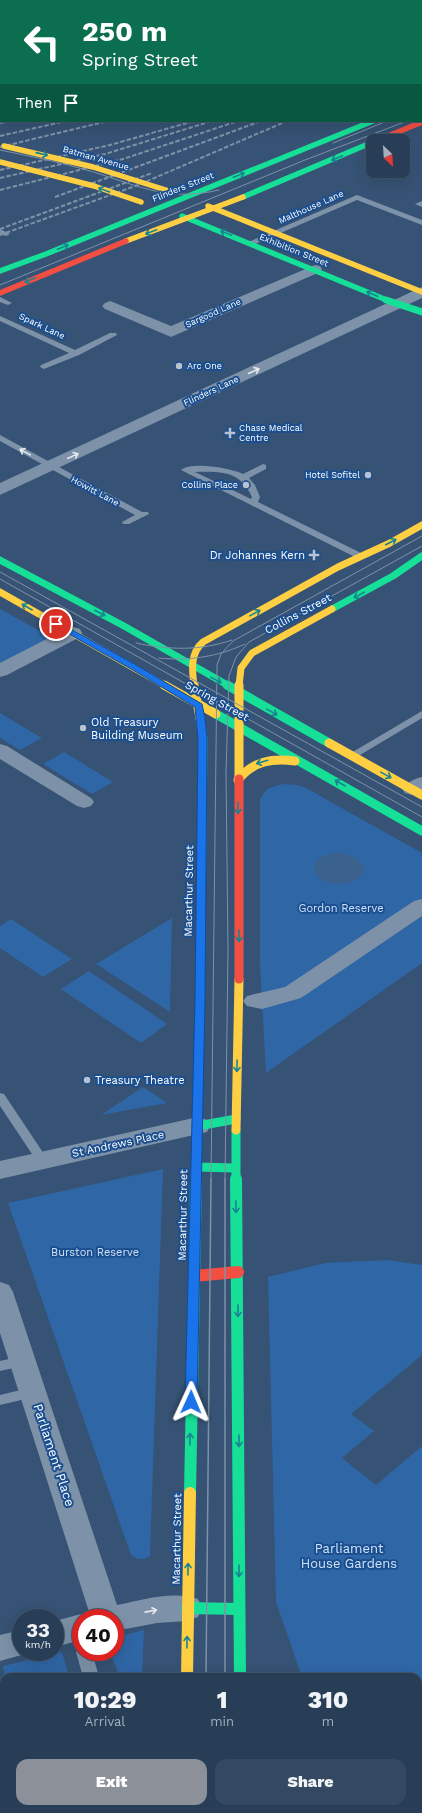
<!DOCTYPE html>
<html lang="en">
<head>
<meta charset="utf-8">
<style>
  body { margin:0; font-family:"Work Sans",sans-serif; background:#344961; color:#f1f3f6; height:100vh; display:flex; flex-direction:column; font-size:15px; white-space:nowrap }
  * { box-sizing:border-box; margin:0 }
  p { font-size:13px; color:#a5aeba }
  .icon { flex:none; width:22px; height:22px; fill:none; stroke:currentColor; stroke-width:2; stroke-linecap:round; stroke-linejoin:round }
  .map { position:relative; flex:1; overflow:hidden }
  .details { position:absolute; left:0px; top:1673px; width:422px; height:140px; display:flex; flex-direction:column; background:#283e57; border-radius:12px 12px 0 0; box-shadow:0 4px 16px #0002,0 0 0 1px #44576d }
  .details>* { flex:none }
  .banner { position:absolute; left:0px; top:0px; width:422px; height:122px; box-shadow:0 4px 16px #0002,0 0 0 1px #44576d; background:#0b6e4f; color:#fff; overflow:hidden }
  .needle { width:26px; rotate:155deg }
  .controls { position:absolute; left:366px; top:134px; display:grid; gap:8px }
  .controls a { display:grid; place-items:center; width:44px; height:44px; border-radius:8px; background:#283e57; box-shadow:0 4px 16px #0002,0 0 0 1px #44576d; font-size:20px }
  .speed { position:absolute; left:12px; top:1609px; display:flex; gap:8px; font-size:20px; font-weight:700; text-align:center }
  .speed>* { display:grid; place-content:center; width:52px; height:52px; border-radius:50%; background:#283e57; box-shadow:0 4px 16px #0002,0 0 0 1px #44576d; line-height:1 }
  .speed small { font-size:10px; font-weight:400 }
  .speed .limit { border:6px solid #d22; background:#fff; color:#111 }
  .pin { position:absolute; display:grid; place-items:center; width:34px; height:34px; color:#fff; margin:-17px; border:2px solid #fff; border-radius:50%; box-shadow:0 1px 4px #0007 }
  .me { position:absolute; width:44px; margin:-22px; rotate:1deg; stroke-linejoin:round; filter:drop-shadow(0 0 3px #0008) }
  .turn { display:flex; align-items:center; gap:14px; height:84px; padding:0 16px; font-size:18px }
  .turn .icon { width:52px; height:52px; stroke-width:2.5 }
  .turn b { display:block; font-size:28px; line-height:34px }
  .then { display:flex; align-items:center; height:38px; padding:0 16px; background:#0003; gap:8px; font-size:15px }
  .eta { display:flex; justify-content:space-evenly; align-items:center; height:68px; text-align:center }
  .eta b { font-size:24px; font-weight:800; line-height:28px }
  .primary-button { display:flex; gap:8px; margin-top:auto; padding:8px 16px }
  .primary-button a { flex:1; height:46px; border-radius:12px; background:#8c9099; color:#fff; font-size:16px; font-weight:800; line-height:46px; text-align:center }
  .primary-button a+a { background:#344961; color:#f1f3f6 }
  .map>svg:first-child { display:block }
  .green { fill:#2f66a5 }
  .water { fill:#3b618d }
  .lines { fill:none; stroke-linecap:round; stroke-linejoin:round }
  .lane { fill:#7d92a8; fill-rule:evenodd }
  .street { fill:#7d92a8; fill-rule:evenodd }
  .fast-far3 { stroke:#16e098; stroke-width:5.5 }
  .fast-far2 { stroke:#16e098; stroke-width:7 }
  .fast-far1 { stroke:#16e098; stroke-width:9 }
  .fast { stroke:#16e098; stroke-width:12 }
  .slow-far3 { stroke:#ffcf43; stroke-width:5.5 }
  .slow-far2 { stroke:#ffcf43; stroke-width:7 }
  .slow-far1 { stroke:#ffcf43; stroke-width:9 }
  .slow { stroke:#ffcf43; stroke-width:12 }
  .jam-far2 { stroke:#f24e42; stroke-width:5.5 }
  .jam-far1 { stroke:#f24e42; stroke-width:9 }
  .jam { stroke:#f24e42; stroke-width:12 }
  .tram-far1 { stroke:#7e92a7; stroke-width:1 }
  .tram { stroke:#7e92a7; stroke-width:1.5 }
  .rail { stroke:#7e92a7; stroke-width:2; stroke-dasharray:4.5 2; stroke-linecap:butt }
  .slow-bridge { stroke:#ffcf43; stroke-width:5.5 }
  .oneway { stroke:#198292 }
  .oneway2 { stroke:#e5e9ee }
  .route { fill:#1a73e8; stroke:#114b97 }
  .poi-dot { fill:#b9c2ce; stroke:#1b4f8f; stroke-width:1.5 }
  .labels { text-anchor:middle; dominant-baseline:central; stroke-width:4; stroke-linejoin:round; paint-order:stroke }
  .far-street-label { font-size:9px; fill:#fff; stroke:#1b4f8f }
  .far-poi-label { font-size:9px; fill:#fff; stroke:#1b4f8f; text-anchor:start }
  .poi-label { font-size:11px; fill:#fff; stroke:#1b4f8f; text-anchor:start }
  .street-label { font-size:11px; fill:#fff; stroke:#1b4f8f }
  .park-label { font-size:11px; fill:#cfe3fa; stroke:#1b4f8f }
  .near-street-label { font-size:13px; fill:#fff; stroke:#1b4f8f }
  .near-park-label { font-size:13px; fill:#cfe3fa; stroke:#1b4f8f }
</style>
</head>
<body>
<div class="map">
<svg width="422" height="1813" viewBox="0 0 422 1813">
  <rect width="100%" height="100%" fill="#365274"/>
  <g class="green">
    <polygon points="0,0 185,0 1,1 0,50"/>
    <polygon points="0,609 53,638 0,665"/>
    <polygon points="0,713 42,738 20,750 0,738"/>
    <polygon points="64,752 113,782 92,794 43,764"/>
    <polygon points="281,784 298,785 306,788 422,853 422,963 266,1073 260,964 260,799 267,789"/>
    <polygon points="172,918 170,1012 96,964"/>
    <polygon points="11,919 72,959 43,977 0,948 0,926"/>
    <polygon points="89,971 167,1024 141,1043 61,989"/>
    <polygon points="143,1087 167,1103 101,1115"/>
    <path d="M 163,1169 L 150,1556 C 142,1561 138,1560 131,1555 L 8,1203 Z"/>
    <polygon points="387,1260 422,1265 422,1355 351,1414 374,1431 342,1458 376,1485 422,1446 422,1813 356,1813 355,1809 418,1809 418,1677 302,1677 276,1602 268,1277 325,1263"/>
    <polygon points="144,1630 142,1677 120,1677 110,1652 115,1652 115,1637"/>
    <polygon points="62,1652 69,1677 5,1677 3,1666"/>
  </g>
  <path class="water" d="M 333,853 C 342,853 352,854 359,861 C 380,880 326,897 314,870 C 314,859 323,856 333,853 Z"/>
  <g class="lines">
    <g class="lane">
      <rect x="0" y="93" width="1" height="4"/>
      <polygon points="357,195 422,220 422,225 357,200 253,245 246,243"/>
      <polygon points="422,201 422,207 415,204"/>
      <polygon points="0,229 10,234 6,236 0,234"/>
      <polygon points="0,297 12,303 8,305 0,302"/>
      <polygon points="0,316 75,350 110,333 116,333 117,335 79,355 44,369 40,367 41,365 69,353 0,321"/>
      <polygon points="0,435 142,512 148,512 149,514 129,524 123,524 122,522 135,515 0,441"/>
      <path d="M 263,464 L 266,465 L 266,469 L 249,478 L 255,485 L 260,497 L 258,502 L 363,554 L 365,556 L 363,558 L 357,558 L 181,470 C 191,461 231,468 243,474 ZM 195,472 C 221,471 241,471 252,497 L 251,499 Z"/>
      <polygon points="422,711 422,718 355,758 347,758 346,756"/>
      <polygon points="0,1093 4,1094 48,1160 46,1163 42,1164 38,1163 0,1106"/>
      <polygon points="22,1356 27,1357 29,1361 27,1365 0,1371 0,1361"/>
      <polygon points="33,1387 38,1388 40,1392 38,1396 0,1405 0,1395"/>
      <polygon points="81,1646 81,1652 92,1652 99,1677 83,1677 76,1652 79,1647"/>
    </g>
    <g class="street">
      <polygon points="367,0 381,0 382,1 368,1"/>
      <polygon points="421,11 422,12 422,20 421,19"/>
      <polygon points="315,265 320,266 322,269 320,272 171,337 105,309 102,306 105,303 110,301 115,303 171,326"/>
      <polygon points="422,287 422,298 0,495 0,483"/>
      <polygon points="73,627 80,629 82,633 80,637 7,675 0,677 0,663 66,629"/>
      <polygon points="0,744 7,746 91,798 94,802 91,806 84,808 77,806 0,759"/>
      <path d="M 422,777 L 422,792 L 412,795 L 405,793 L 402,789 C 407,782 414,779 422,777 Z"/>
      <polygon points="422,899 422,916 301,998 262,1009 247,1006 243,1001 247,996 285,987 414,901"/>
      <polygon points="198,1117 207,1120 210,1126 207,1132 0,1179 0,1161"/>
      <path d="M 0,1282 L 9,1285 L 13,1292 L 117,1605 C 142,1600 173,1590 198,1599 L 202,1608 L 198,1617 L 187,1621 L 157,1623 L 115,1631 L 115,1618 L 81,1618 L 81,1640 L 55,1647 L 55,1621 L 81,1614 L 91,1618 L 0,1333 Z"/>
      <polygon points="21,1630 21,1652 32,1652 0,1661 0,1635"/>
      <rect x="0" y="1695" width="4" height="28"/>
    </g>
    <g class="fast-far3">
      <polyline points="243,197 373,142"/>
      <polyline points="182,216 389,301"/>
      <polyline points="0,271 46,254 373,121"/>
    </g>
    <g class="fast-far2">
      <polyline points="386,300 422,312"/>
      <polyline points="0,560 124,626 229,686"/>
      <polyline points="332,609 393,576 422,556"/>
    </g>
    <g class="fast-far1">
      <polyline points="227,685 329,743"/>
      <polyline points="216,714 422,831"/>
      <polyline points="200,718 203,739 200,1010"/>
      <polyline points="198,1126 236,1119"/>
      <polyline points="236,1130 236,1180"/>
      <polyline points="196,1167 235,1168"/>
      <polyline points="196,1180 197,1141"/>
    </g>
    <g class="fast">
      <polyline points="236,1179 240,1677"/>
      <polyline points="190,1493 196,1179"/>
      <polyline points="187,1608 239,1609"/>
      <polyline points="207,1809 208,1813"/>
      <polyline points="269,1809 271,1813"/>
    </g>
    <g class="slow-far3">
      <polyline points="208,206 422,292"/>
      <polyline points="126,241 243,197"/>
    </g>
    <g class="slow-far2">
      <polyline points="0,592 166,686"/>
      <path d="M 194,686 C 192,670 190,653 203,642 L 338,567 L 390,543 L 422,525"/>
      <polyline points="239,686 241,668 252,653 332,609"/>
    </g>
    <g class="slow-far1">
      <polyline points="164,685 216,714"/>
      <polyline points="194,685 200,718"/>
      <polyline points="239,685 239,779"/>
      <polyline points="329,743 422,795"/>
      <path d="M 238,780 C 253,761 272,758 295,761"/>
      <polyline points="236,1130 239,979"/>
    </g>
    <polyline class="slow" points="187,1677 190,1493"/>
    <g class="jam-far2">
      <polyline points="376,141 422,122"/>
      <polyline points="0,293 126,241"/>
    </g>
    <g class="jam-far1">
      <polyline points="239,779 239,979"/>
      <polyline points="197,1141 200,1010"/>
    </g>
    <polyline class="jam" points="194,1276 238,1272"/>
    <g class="tram-far1">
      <polyline points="333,143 387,121"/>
      <path d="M 0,150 C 28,156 56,161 83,169 C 134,183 164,203 219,190"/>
      <polyline points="0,285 305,160 407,121"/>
      <polyline points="0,572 422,807"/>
      <polyline points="0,579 422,817"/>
      <path d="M 136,643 C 169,650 200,651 232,640"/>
      <path d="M 159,658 C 189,661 217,657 245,644"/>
      <polyline points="211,1180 217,665 221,654 233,641 422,536"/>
      <polyline points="225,1180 228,949 226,772 229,676 236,657 249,642 422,546"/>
    </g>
    <g class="tram">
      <polyline points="225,1179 225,1677"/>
      <polyline points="206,1677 211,1179"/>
      <polyline points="222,1809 224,1813"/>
      <polyline points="243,1809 245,1813"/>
    </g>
    <g class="rail">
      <polyline points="331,1 333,0"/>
      <polyline points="0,123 11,121"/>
      <polyline points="0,136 66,121"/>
      <polyline points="0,147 108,121"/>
      <polyline points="0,170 110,145 194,121"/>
      <polyline points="0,178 105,154 212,121"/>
      <polyline points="0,190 123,159 238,121"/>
      <polyline points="55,197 261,121"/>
      <polyline points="0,229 152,173"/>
      <polyline points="0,235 138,185 287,121"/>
    </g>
    <g class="slow-bridge">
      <polyline points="4,146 93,167 169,191"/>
      <polyline points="0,162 94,186 141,202"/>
    </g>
  </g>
  <defs><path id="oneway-shaft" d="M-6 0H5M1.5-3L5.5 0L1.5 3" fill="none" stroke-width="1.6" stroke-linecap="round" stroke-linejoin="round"/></defs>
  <g class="oneway">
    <use href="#oneway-shaft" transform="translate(42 154) rotate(13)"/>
    <use href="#oneway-shaft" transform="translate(337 158) rotate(157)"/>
    <use href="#oneway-shaft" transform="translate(239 175) rotate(-22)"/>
    <use href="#oneway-shaft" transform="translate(104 190) rotate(-160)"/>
    <use href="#oneway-shaft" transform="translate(151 232) rotate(159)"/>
    <use href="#oneway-shaft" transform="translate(226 233) rotate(-158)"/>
    <use href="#oneway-shaft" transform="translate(63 247) rotate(-22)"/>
    <use href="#oneway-shaft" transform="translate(30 280) rotate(158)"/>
    <use href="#oneway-shaft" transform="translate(372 294) rotate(-157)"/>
    <use href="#oneway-shaft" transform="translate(391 542) rotate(-27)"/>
    <use href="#oneway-shaft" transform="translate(359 595) rotate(152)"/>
    <use href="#oneway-shaft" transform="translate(27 607) rotate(-150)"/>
    <use href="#oneway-shaft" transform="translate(100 613) rotate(27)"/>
    <use href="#oneway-shaft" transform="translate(255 613) rotate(-29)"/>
    <use href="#oneway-shaft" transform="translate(216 680) rotate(29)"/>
    <use href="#oneway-shaft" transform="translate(272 712) rotate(29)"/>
    <use href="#oneway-shaft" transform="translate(262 762) rotate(164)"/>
    <use href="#oneway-shaft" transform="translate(386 775) rotate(29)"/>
    <use href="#oneway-shaft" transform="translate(340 783) rotate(-150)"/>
    <use href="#oneway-shaft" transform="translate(238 808) rotate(90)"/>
    <use href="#oneway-shaft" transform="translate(239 936) rotate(90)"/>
    <use href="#oneway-shaft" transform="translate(237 1066) rotate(91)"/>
    <use href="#oneway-shaft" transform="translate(236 1207) rotate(88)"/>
    <use href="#oneway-shaft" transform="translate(238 1311) rotate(90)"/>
    <use href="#oneway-shaft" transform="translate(190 1439) rotate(-89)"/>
    <use href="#oneway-shaft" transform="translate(239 1441) rotate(90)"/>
    <use href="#oneway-shaft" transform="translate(188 1569) rotate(-89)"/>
    <use href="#oneway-shaft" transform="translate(239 1571) rotate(90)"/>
    <use href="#oneway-shaft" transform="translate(187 1642) rotate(-89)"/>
  </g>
  <g class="oneway2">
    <use href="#oneway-shaft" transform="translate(254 371) rotate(-25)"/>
    <use href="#oneway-shaft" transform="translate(25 452) rotate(-151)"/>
    <use href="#oneway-shaft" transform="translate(73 456) rotate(-25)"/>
    <use href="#oneway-shaft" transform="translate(151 1611) rotate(-11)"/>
  </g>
  <polygon class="route" points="56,621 138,666 202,704 205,718 207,739 205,1000 197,1402 195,1405 191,1407 187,1405 185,1402 195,1000 198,739 195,707 133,670 53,625 53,622"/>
  <g class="poi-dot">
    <circle cx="179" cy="366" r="4"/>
    <path d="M228 427h4v4h4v4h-4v4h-4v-4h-4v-4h4z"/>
    <circle cx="368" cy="475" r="4"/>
    <circle cx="246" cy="485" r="4"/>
    <path d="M312 549h4v4h4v4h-4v4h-4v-4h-4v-4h4z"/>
    <circle cx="83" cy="728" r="4"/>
    <circle cx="87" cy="1080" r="4"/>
  </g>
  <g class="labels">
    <g class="far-street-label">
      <text transform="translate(96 158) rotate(16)">Batman Avenue</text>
      <text transform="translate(183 187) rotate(-22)">Flinders Street</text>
      <text transform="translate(311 207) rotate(-24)">Malthouse Lane</text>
      <text transform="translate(294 250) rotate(22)">Exhibition Street</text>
      <text transform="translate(213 313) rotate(-24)">Sargood Lane</text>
      <text transform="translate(42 326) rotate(25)">Spark Lane</text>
      <text transform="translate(211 391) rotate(-25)">Flinders Lane</text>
      <text transform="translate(95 491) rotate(28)">Howitt Lane</text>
    </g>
    <g class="far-poi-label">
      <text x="187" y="366">Arc One</text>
      <text x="239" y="428">Chase Medical<tspan x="239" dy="10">Centre</tspan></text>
      <text x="360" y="475" text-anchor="end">Hotel Sofitel</text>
      <text x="238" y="485" text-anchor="end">Collins Place</text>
    </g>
    <g class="poi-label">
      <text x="305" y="555" text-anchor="end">Dr Johannes Kern</text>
      <text x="91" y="722">Old Treasury<tspan x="91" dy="13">Building Museum</tspan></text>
      <text x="95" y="1080">Treasury Theatre</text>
    </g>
    <g class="street-label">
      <text transform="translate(298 614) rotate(-28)">Collins Street</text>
      <text transform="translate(217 701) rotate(29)">Spring Street</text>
      <text transform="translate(189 891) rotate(-89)">Macarthur Street</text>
      <text transform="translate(118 1144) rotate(-12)">St Andrews Place</text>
      <text transform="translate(183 1215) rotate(-89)">Macarthur Street</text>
      <text transform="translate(177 1539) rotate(-89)">Macarthur Street</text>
    </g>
    <g class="park-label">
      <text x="341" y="908">Gordon Reserve</text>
      <text x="95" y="1252">Burston Reserve</text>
    </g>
    <g class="near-street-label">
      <text transform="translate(54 1455) rotate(72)">Parliament Place</text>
    </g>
    <g class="near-park-label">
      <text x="349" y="1548">Parliament<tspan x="349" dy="15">House Gardens</tspan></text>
    </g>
  </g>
</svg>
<div class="controls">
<a><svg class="needle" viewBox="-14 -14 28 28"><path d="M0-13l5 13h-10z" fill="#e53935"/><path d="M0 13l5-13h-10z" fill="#a5aeba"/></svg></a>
</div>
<div class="speed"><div>33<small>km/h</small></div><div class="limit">40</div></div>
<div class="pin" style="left:56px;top:624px;background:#d93025"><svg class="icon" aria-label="arrive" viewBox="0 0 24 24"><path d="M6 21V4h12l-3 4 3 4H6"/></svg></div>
<svg class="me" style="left:191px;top:1402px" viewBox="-20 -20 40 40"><path d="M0-17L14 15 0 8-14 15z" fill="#1a73e8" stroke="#fff" stroke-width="4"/></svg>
<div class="banner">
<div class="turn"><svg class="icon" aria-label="left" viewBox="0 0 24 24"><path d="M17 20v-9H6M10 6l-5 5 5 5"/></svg><div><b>250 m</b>Spring Street</div></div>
<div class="then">Then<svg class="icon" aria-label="arrive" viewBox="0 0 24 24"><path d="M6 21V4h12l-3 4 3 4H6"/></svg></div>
</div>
<section class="details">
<div class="eta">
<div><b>10:29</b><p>Arrival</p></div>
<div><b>1</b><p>min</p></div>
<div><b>310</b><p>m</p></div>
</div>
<div class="primary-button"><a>Exit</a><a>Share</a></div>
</section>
</div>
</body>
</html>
